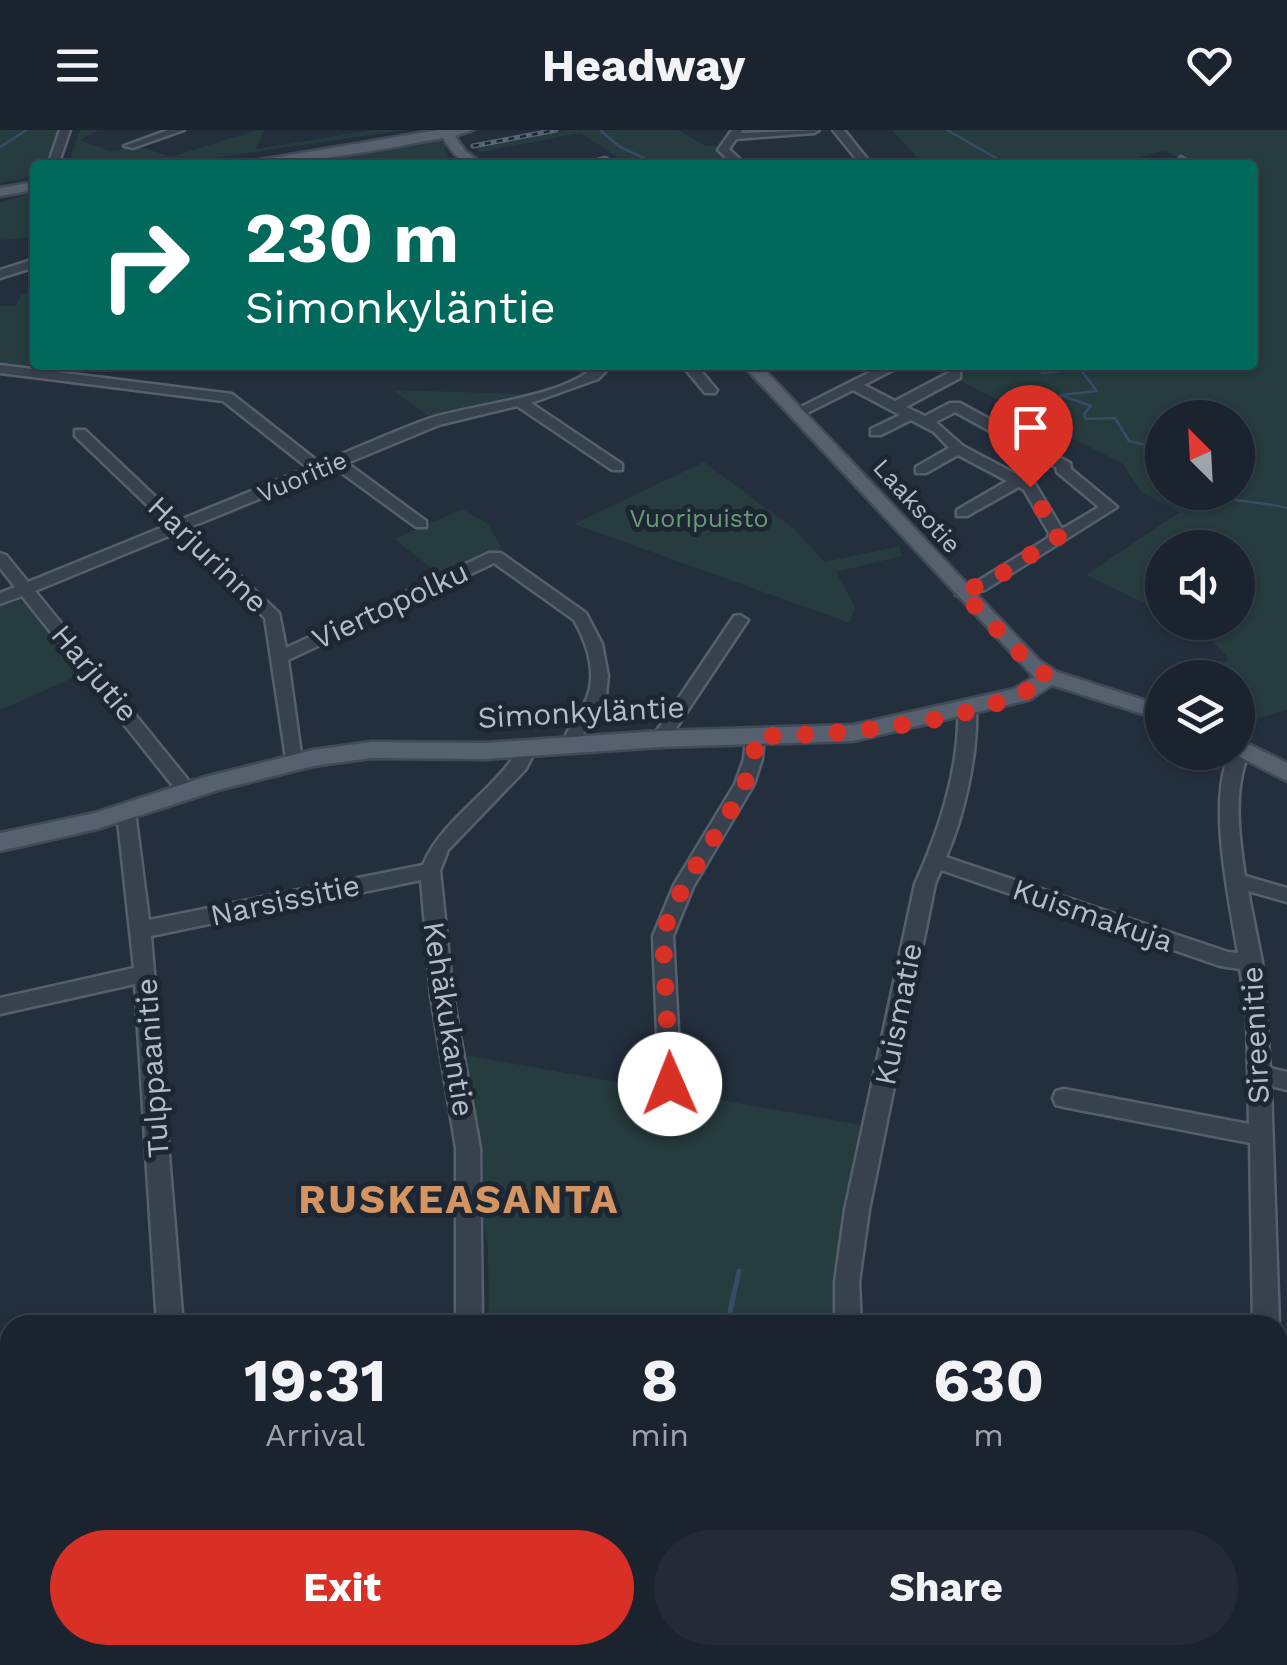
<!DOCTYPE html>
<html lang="en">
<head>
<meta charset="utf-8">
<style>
  body { margin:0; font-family:"Work Sans",sans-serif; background:#242b36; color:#f1f3f6; height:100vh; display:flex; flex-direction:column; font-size:38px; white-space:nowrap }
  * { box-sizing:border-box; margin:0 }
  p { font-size:32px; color:#a0a4aa }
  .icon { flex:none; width:55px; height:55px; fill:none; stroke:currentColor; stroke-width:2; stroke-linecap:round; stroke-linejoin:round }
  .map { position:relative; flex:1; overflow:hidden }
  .drawer { position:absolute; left:0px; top:1185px; width:1288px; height:350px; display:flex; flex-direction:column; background:#1b232e; border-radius:30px 30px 0 0; box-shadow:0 2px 8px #0004,0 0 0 2px #39404a }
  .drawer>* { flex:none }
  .top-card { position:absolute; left:30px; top:30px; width:1228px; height:210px; border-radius:10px; box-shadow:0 2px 8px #0004,0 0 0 2px #39404a; background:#00695c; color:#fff; overflow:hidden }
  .needle { width:65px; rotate:336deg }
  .controls { position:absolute; left:1145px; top:270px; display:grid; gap:20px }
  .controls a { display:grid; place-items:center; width:110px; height:110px; border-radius:50%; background:#1b232e; box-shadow:0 2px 8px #0004,0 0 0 2px #39404a; font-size:50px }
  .pin { position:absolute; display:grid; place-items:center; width:85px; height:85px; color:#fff; margin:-102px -42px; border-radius:50% 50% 50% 0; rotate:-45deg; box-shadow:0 0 10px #0007 }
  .pin .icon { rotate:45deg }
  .me { position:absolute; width:110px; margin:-55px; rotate:359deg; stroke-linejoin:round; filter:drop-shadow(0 0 8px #0008) }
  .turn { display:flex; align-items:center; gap:35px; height:210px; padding:0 50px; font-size:45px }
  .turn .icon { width:130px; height:130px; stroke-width:2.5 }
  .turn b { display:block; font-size:70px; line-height:85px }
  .eta { display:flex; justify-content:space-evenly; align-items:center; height:170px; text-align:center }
  .eta b { font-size:60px; font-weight:700; line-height:70px }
  .action { display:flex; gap:20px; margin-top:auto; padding:20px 50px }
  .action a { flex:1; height:115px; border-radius:60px; background:#d93025; color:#fff; font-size:40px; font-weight:700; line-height:115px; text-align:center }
  .action a+a { background:#242b36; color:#f1f3f6 }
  header { display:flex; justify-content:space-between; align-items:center; height:130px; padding:0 50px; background:#1b232e; font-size:45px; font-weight:700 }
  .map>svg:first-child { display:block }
  .green { fill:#263c3f; fill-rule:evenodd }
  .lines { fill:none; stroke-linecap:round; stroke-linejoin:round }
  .stream-far1 { stroke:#394c67; stroke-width:2.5 }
  .stream { stroke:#394c67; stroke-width:5 }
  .minor-casing { stroke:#565f6c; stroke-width:5 }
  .major-casing { stroke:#414a57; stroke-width:5 }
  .minor { fill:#38414e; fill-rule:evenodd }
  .major { fill:#56606e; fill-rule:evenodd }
  .rail-casing { stroke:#5a6575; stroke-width:5 }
  .rail { stroke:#1d2633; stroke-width:2.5; stroke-dasharray:6; stroke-linecap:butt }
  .route { stroke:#d93025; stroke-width:18; stroke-dasharray:0 32.4 }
  .labels { text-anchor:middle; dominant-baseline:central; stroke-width:10; stroke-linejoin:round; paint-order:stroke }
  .far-street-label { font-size:25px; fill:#b4bcc9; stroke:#1d2633 }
  .far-park-label { font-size:25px; fill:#6b9a76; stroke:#1d2633 }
  .street-label { font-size:30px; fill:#b4bcc9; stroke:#1d2633 }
  .district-label { font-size:40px; font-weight:bold; letter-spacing:2.5px; fill:#d59563; stroke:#1d2633 }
</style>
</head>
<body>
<header><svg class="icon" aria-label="menu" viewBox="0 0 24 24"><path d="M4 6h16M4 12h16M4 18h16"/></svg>Headway<svg class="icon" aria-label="heart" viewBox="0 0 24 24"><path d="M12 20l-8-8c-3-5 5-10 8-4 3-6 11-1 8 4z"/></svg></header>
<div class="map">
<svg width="1287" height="1535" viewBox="0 0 1287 1535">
  <rect width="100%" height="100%" fill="#242f3e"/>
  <g class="green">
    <polygon points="0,0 59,0 45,35 35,35 35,46 0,53"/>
    <polygon points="80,0 99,0 80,10 110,21 141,17 171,27 257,0 264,0 256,19 372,0 404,0 166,35 68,35"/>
    <polygon points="569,0 678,0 706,16 719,15 720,25 736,35 629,35 581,3 480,22 475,17"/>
    <path d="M 892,0 L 1287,0 L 1287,580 L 1238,594 L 1238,548 L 1209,547 L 1229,528 L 1204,503 L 1183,493 L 1238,492 L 1238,418 L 1162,418 L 1162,482 L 1086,445 L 1180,382 L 1141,362 L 1123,334 L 949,245 L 968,235 L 1252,235 L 1252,35 L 1196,35 L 1164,21 L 1106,35 L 924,35 ZM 1162,288 L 1238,288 L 1238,362 L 1162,362 Z"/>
    <polygon points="429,9 444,13 448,26 465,35 269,35"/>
    <polygon points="35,63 35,107 0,110 0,72"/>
    <polygon points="35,160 35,235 0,235 0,176 16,176 21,165"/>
    <polygon points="392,260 523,264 428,286"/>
    <polygon points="704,332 794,399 825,432 899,416 902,426 836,442 855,477 850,493 574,394"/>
    <polygon points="462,379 487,393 502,418 442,446 394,409"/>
    <polygon points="20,471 27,473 84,543 0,580 0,476"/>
    <polygon points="459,924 868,996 837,1195 489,1195 488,1120"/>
  </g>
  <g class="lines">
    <g class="stream-far1">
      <polyline points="947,0 996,28 997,35"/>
      <polyline points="601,1 620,17 659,35"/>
      <polyline points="0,17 27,0"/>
      <polyline points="1032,235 1042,243 1080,239 1097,261 1060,265 1091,276 1084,284 1086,289 1115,288 1129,311 1153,317 1162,329"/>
      <polyline points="1043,235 1050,235"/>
      <path d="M 1212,362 C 1228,373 1265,371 1287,378"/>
    </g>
    <polyline class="stream" points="727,1195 739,1141"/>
    <defs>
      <g id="minor">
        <polygon points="60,0 70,0 58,35 48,35"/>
        <polygon points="168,0 184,0 133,18 124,16"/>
        <polygon points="732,0 742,0 741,3 819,0 814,3 736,9 729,19 746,35 734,35 718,20"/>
        <polygon points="833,0 844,0 872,35 861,35"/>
        <polygon points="1181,27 1186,30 1185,35 1175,35"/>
        <polygon points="605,28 610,31 609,33 581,35"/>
        <polygon points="35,129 35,137 0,148 0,140"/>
        <path d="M 0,235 L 232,264 L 320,333 C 356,319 391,302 428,289 C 476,273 560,269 597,235 L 612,235 L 598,249 L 531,273 L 622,334 L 622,340 L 612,340 L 517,276 L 439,295 L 347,333 L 426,391 L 426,397 L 416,397 L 335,338 L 188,398 L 279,483 L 286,518 L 489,423 L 501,423 L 586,483 L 602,514 L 608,546 L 606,565 L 584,601 L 578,620 L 566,620 L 563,616 C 566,599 575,588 584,574 C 599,548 588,514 574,490 L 494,433 L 288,530 L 302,631 L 299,635 L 287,635 L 265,488 L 176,403 L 35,461 L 197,661 L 195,666 L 181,666 L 22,466 L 0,474 L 0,463 L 15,457 L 0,438 L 0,423 L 6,425 L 28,452 L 168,395 L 75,306 L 75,300 L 85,300 L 180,390 L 308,338 L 223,271 L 0,243 Z"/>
        <polygon points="682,235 696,235 717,260 715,263 705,263"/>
        <path d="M 884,235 L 902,235 L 864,255 L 895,271 L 950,242 L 960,242 L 960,248 L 906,277 L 925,286 L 950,273 L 960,273 L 1070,333 L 1071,339 L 1117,377 L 985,460 L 956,465 L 956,459 L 973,454 L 1048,408 L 1049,403 L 1024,360 L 1019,357 L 967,386 L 957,386 L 957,380 L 1007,351 L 958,325 L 926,343 L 916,343 L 916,337 L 949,318 L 934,302 L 911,290 L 881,305 L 871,305 L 871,299 L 900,285 L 853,260 L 803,285 L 791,282 ZM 955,282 L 1056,337 L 1057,342 L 1099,377 L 1062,399 L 1035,354 L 963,316 L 936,292 Z"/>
        <polygon points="740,485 748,490 666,613 654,613 651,609 654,605 734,486"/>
        <path d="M 967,573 L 976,579 C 978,623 964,687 946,727 L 1228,822 L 1238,823 C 1230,773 1206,667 1231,622 L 1238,622 L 1238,614 L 1248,615 L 1251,619 C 1232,654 1239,707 1245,746 L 1287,758 L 1287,772 L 1248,761 L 1262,832 L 1270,938 L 1287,942 L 1287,960 L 1271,956 L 1279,1195 L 1278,1198 L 1278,1195 L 1253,1195 L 1250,1013 L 1064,977 L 1056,975 L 1053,968 L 1056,961 L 1064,959 L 1249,994 L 1247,883 L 1240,839 L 1220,836 L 941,740 L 935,754 L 869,1080 L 859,1152 L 861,1195 L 835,1195 L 835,1152 L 845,1080 L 915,754 C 939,701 960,638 958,579 Z"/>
        <polygon points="755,600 764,606 762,629 754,654 693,757 673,806 681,954 678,961 670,963 662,961 659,954 653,806 674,755 735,654 744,629 746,606"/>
        <path d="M 527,613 L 536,619 L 526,639 L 448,720 L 440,741 L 453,866 L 480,1018 L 482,1195 L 456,1195 L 456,1018 L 431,866 L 421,750 L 151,806 L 183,1195 L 157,1195 L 135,854 L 0,884 L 0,868 L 134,838 L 117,682 L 119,677 L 126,675 L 135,682 L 149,790 L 423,735 C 443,687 496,661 521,615 Z"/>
        <polygon points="1278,1207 1287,1209 1287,1233 1278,1231"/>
        <polygon points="1278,1258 1287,1262 1287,1312 1278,1308"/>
        <polygon points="0,1451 10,1452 10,1480 0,1479"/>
        <polygon points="183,1525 213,1525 214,1535 184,1535"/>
        <polygon points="461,1525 491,1525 492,1535 462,1535"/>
        <polygon points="881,1525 911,1525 913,1535 883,1535"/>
        <polygon points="1059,1525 1089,1525 1091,1535 1061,1535"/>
      </g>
      <g id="major">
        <path d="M 438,0 L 473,0 L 455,6 L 465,21 L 485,35 C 462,35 455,27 443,8 C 373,21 302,35 230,35 Z"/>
        <polygon points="35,52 35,60 0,66 0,58"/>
        <polygon points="743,235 760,235 1039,530 1057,542 1162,576 1162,590 1052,555 1029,570 853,611 660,617 485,629 371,628 313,636 218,660 97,699 0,721 0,703 95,683 205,647 313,620 371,612 485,613 660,601 853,595 1014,559 1034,547"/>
        <polygon points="1238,609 1287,633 1287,651 1230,622 1238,622"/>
      </g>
    </defs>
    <use href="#minor" class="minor-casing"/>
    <use href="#major" class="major-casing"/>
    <use href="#minor" class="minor"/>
    <use href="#major" class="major"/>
    <defs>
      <polyline id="rail" points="473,16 556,0"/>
    </defs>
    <use href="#rail" class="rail-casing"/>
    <use href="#rail" class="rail"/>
  </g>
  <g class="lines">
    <path class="route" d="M 670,954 L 663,806 C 678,741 760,665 755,606 C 832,606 987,594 1049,547 L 1031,535 L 962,462 L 992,450 L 1058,407 L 1030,357"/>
  </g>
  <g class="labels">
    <g class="far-street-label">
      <text transform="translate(302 347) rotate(-23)">Vuoritie</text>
      <text transform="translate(917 376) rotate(48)">Laaksotie</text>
    </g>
    <g class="far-park-label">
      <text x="699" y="388">Vuoripuisto</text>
    </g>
    <g class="street-label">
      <text transform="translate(208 424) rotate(44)">Harjurinne</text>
      <text transform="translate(390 475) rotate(-25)">Viertopolku</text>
      <text transform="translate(95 543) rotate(50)">Harjutie</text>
      <text transform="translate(581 582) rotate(-3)">Simonkyläntie</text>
      <text transform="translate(285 770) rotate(-12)">Narsissitie</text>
      <text transform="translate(1093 785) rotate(19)">Kuismakuja</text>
      <text transform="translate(898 884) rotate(-79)">Kuismatie</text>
      <text transform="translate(449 889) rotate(81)">Kehäkukantie</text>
      <text transform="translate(1255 905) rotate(-93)">Sireenitie</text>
      <text transform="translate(152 938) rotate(-94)">Tulppaanitie</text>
    </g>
    <g class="district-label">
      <text x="459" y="1069">RUSKEASANTA</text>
    </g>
  </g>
</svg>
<div class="controls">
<a><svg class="needle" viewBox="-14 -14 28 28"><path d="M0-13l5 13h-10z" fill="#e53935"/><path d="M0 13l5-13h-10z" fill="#a0a4aa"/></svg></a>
<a><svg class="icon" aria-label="sound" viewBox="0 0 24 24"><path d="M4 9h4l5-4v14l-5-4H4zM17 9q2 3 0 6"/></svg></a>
<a><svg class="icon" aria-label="layers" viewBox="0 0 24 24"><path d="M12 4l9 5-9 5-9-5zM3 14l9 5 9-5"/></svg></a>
</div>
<div class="pin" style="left:1030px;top:357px;background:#d93025"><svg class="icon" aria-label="arrive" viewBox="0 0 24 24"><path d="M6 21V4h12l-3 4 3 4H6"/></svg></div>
<svg class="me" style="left:670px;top:954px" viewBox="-20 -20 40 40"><circle r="19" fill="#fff"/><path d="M0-13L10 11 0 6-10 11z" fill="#d93025"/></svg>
<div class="top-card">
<div class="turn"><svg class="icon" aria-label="right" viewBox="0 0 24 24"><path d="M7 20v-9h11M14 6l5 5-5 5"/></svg><div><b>230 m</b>Simonkyläntie</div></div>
</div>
<section class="drawer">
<div class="eta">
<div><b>19:31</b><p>Arrival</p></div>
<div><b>8</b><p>min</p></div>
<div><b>630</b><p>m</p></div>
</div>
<div class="action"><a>Exit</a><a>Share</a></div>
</section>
</div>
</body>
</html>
